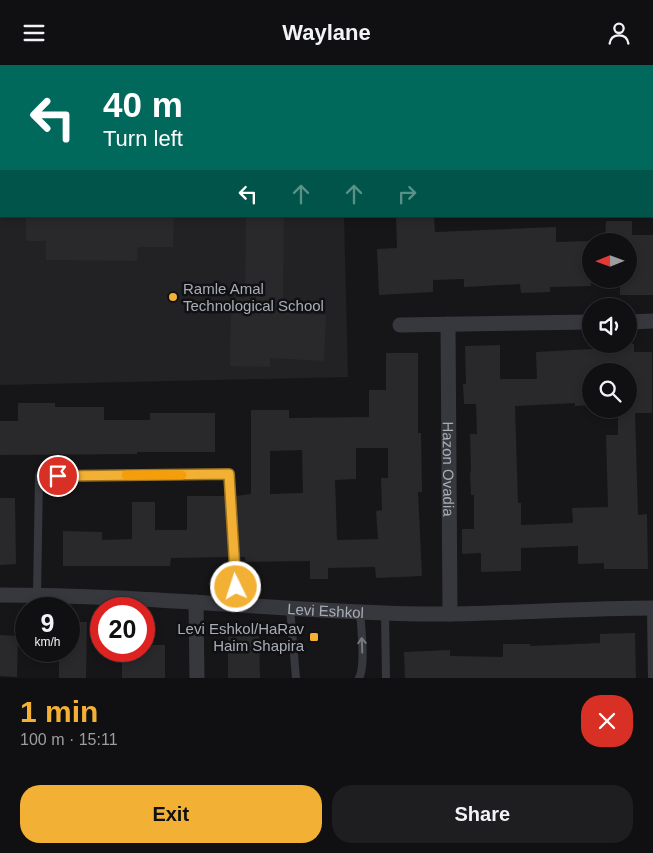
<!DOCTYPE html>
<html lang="en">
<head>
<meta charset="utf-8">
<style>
  body { margin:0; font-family:Helvetica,sans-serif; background:#1e1e20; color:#f1f3f6; height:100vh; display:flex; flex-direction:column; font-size:19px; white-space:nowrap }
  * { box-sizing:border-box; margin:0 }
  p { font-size:16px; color:#9c9d9f }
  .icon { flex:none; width:28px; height:28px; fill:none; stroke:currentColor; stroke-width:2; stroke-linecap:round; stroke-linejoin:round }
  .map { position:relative; height:613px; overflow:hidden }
  .panel { display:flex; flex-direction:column; background:#101012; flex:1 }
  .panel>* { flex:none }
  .top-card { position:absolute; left:0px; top:0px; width:654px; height:152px; box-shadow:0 2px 8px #0003,0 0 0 1px #303032; background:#00695c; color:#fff; overflow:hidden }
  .needle { width:32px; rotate:269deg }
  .tools { position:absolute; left:582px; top:168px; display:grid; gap:10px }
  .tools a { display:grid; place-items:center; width:55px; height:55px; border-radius:50%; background:#101012; box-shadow:0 2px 8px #0003,0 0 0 1px #303032; font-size:25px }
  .speed { position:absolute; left:15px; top:532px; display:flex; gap:10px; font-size:25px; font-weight:700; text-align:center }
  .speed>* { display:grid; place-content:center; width:65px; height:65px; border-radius:50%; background:#101012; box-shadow:0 2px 8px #0003,0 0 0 1px #303032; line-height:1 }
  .speed small { font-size:12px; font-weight:400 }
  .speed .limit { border:8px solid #d22; background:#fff; color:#111 }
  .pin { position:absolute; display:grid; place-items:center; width:42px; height:42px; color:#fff; margin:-21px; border:2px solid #fff; border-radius:50%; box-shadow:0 1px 5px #0007 }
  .me { position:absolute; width:55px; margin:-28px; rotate:356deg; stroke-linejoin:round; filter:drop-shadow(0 0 4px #0008) }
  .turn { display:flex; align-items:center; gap:18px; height:105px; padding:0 20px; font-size:22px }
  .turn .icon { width:65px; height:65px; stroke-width:2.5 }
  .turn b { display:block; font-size:35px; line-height:42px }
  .lanes { display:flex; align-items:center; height:48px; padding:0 20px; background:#0003; justify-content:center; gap:25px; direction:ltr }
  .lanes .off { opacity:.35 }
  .round { display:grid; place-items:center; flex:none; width:52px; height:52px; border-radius:20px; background:#1e1e20 }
  .overview { display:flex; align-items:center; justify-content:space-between; height:85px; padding:0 20px }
  h1 { font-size:30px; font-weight:700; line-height:38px; color:#f2b134 }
  .button { display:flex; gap:10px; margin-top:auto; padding:10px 20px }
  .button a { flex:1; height:58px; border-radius:20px; background:#f2b134; color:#111; font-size:20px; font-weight:700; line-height:58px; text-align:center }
  .button a+a { background:#1e1e20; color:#f1f3f6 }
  header { display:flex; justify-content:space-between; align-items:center; height:65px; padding:0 20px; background:#101012; font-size:22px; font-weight:700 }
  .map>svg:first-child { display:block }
  .built { fill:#222225 }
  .green { fill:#1c231d }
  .building { fill:#29292c; fill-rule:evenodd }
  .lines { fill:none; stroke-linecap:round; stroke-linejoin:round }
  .service { stroke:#37383d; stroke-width:8 }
  .minor { stroke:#37383d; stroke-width:15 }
  .oneway { stroke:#757881 }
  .route-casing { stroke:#9d7322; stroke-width:12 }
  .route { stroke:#f2b134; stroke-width:9 }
  .slow { stroke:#f59e0b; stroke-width:9 }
  .poi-dot { fill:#f2b134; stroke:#111113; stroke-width:2 }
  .labels { text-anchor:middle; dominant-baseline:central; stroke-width:5; stroke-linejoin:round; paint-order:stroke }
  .poi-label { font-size:15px; fill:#a8adb8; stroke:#111113; text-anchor:start }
  .street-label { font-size:15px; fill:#a8adb8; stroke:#111113 }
</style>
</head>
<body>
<header><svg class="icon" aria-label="menu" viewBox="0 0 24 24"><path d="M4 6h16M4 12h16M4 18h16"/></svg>Waylane<svg class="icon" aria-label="person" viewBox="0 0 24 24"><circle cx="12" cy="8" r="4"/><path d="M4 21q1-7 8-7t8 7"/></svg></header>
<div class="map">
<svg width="653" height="613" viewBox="0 0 653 613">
  <rect width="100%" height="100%" fill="#161618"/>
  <polygon class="built" points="0,0 341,0 1,1 1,151 344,151 348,312 0,320"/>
  <polygon class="green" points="0,0 130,0 130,1 1,1 0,14"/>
  <g class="building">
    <polygon points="26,151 174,151 173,182 138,182 137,196 46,195 46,176 26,176"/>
    <polygon points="246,151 284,151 283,248 326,250 324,296 270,293 270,302 230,301 231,232 245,233"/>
    <polygon points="396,151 434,151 435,167 556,162 556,177 591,176 591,221 550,222 550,227 521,228 520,219 464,222 464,214 433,215 433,227 379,230 377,184 397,183"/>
    <polygon points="606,156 632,156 632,170 653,170 653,230 620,230 620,214 629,214 629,176 605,176"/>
    <path d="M 610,279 L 634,279 L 634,287 L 652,287 L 652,348 L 635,348 L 638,450 L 647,449 L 648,504 L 604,504 L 604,498 L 578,499 L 578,481 L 521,483 L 521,506 L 481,507 L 481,488 L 462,489 L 462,464 L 474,464 L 474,430 L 471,430 L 470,407 L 471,407 L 470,369 L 477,369 L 476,339 L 464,339 L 463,319 L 466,319 L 465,281 L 500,280 L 500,314 L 537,314 L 536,287 L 610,283 ZM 591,306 L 629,306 L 629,344 L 618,344 L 618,370 L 606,370 L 608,442 L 572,443 L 573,458 L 521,460 L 521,438 L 518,438 L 515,341 L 575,338 L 575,341 L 591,340 Z"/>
    <path d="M 386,288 L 418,288 L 418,368 L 421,368 L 422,427 L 418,427 L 422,511 L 376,513 L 375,502 L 328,503 L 328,514 L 310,514 L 310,496 L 245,497 L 245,492 L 240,492 L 236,431 L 251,429 L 251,345 L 289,345 L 289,353 L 369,352 L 369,325 L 386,325 ZM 356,383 L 388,383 L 388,413 L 381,413 L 382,445 L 376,446 L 378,474 L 337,475 L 335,415 L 356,414 ZM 302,385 L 303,428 L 270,429 L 270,386 Z"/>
    <polygon points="18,338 55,338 55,342 104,342 104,355 150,355 150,348 215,348 215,387 137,387 137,389 0,390 0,356 18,356"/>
    <polygon points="187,431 225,431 229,492 171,493 170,501 63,501 63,466 102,467 102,475 132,474 132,437 155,437 155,465 187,465"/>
    <polygon points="0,433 15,433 16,499 0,500"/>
    <polygon points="69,557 87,557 86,613 59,613 59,586 69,586"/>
    <polygon points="228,566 259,566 260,613 228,613"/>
    <polygon points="635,568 636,613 405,613 404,587 450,585 450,591 503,592 503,579 530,579 530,581 600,578 600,569"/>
    <polygon points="0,570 18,571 17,612 0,611"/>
    <polygon points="144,580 165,580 165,613 122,613 122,586 144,586"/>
  </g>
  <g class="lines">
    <g class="service">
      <polyline points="37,530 39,411 229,409 238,540"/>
      <polyline points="290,543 296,613"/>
      <polyline points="651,543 652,613"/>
      <polyline points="385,548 386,613"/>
      <path d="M 359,613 C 366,601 361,562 360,547"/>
    </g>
    <g class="minor">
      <polyline points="652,46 653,46"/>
      <polyline points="629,257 653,256"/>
      <path id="s1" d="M 448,259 L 450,549"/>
      <polyline points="400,260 591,257"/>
      <path id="s2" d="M 0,530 C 129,530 256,543 385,548 C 474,552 564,543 653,543"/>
      <polyline points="196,537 197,613"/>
    </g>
  </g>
  <defs><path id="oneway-shaft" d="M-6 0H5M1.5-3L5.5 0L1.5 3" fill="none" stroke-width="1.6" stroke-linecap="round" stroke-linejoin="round" transform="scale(1.25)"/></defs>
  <use class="oneway" href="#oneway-shaft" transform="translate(362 580) rotate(-92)"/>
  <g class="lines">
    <defs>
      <polyline id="route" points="58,411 229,409 236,522"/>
    </defs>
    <use href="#route" class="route-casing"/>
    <use href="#route" class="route"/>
    <polyline class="slow" points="126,410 182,410"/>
  </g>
  <g class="poi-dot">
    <circle cx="173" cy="232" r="5"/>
    <rect x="309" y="567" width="10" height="10" rx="2.5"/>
  </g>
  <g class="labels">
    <g class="poi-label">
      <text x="183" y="223">Ramle Amal<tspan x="183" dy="17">Technological School</tspan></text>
      <text x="304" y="563" text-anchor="end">Levi Eshkol/HaRav<tspan x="304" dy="17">Haim Shapira</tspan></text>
    </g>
    <g class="street-label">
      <text stroke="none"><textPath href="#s1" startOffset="145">Hazon Ovadia</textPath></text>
      <text stroke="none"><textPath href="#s2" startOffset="326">Levi Eshkol</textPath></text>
    </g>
  </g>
</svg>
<div class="tools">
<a><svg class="needle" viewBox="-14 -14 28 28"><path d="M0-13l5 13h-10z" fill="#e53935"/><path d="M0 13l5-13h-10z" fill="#9c9d9f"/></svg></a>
<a><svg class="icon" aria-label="sound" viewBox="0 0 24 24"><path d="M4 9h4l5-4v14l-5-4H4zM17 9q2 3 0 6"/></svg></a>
<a><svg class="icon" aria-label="search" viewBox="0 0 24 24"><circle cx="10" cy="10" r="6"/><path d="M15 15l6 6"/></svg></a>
</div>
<div class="speed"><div>9<small>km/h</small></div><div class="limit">20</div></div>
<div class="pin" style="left:58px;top:411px;background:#d93025"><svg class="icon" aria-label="arrive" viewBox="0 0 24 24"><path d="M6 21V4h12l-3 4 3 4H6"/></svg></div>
<svg class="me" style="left:236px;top:522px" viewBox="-20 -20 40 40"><circle r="17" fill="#f2b134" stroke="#fff" stroke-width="3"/><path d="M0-11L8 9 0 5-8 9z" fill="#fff"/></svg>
<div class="top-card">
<div class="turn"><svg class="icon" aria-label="left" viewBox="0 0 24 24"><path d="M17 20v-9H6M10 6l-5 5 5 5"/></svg><div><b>40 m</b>Turn left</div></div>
<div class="lanes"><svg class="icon" aria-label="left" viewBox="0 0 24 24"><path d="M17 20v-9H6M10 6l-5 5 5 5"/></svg><svg class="icon off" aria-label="ahead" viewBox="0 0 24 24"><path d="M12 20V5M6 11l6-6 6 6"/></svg><svg class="icon off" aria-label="ahead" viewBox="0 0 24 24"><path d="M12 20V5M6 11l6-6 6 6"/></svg><svg class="icon off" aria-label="right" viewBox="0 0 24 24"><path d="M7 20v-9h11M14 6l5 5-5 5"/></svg></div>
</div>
</div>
<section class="panel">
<div class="overview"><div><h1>1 min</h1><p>100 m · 15:11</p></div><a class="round" style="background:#d93025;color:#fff"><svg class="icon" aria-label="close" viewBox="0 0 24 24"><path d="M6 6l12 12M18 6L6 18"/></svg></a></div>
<div class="button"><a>Exit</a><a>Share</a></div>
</section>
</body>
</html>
